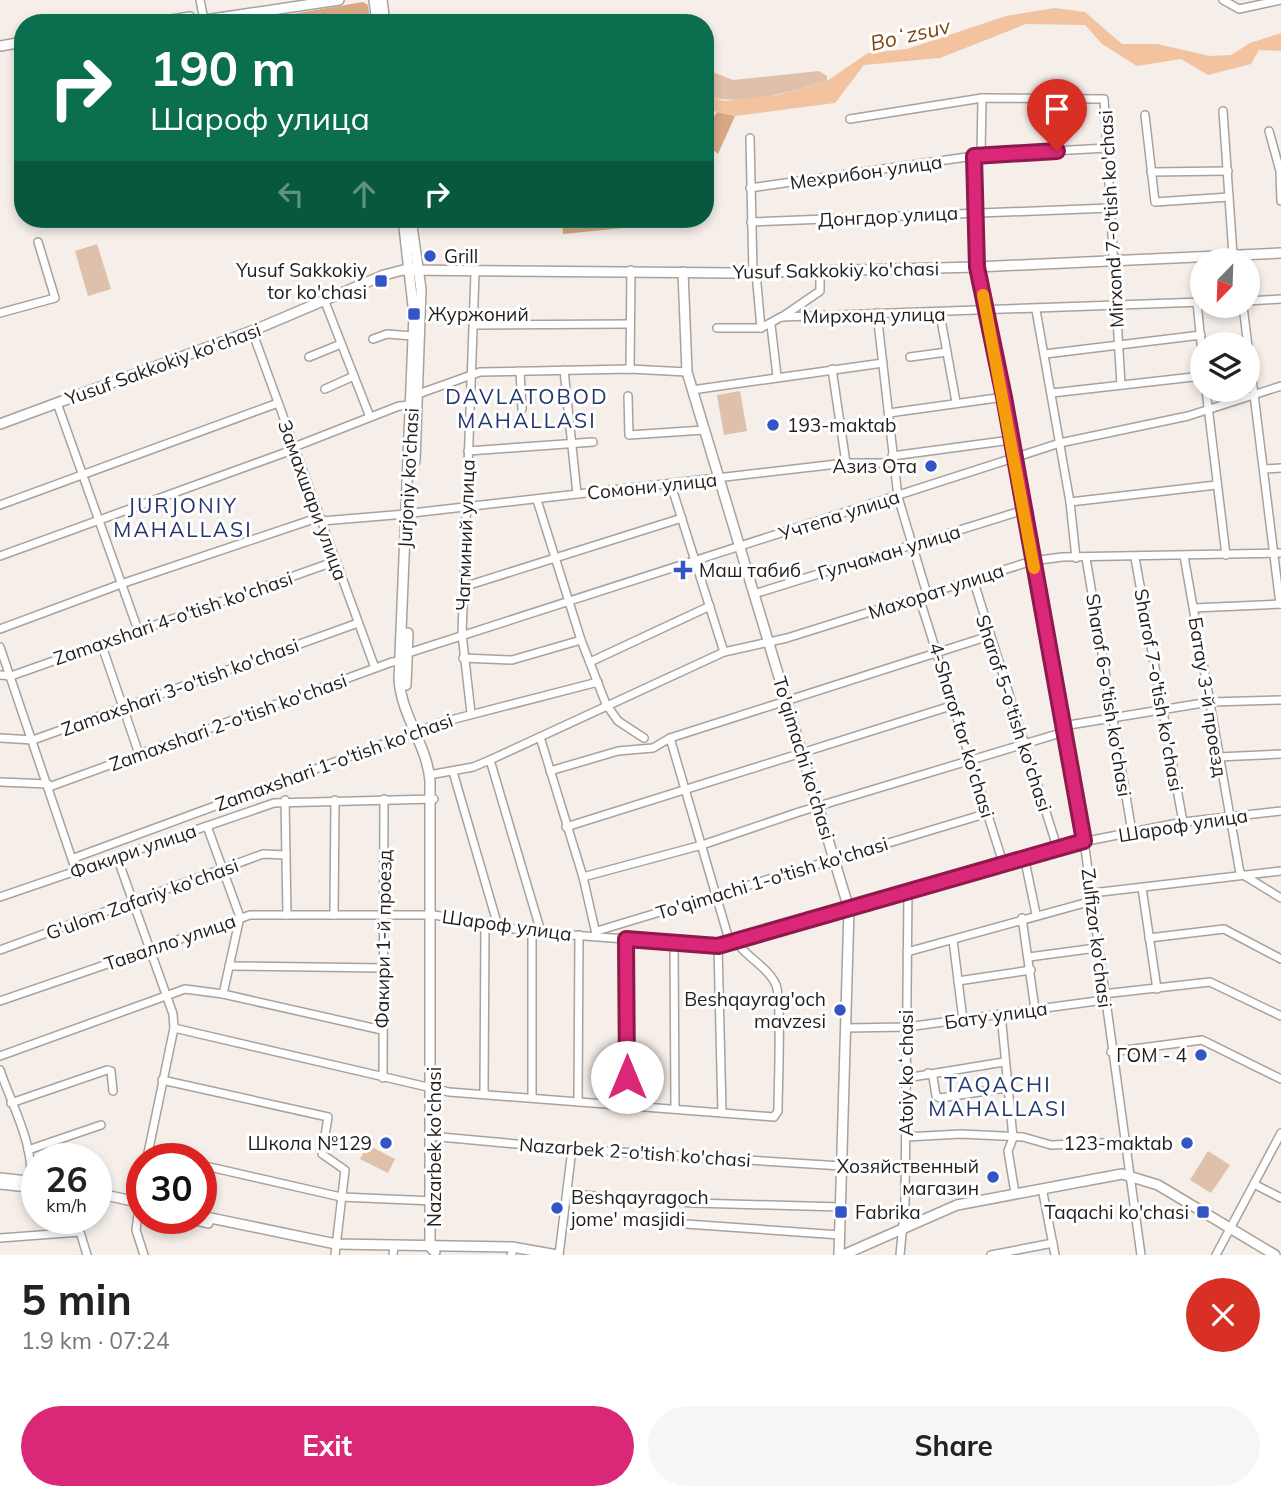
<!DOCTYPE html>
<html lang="en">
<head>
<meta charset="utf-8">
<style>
  body { margin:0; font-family:Mulish,sans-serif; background:#f6f6f6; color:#222; height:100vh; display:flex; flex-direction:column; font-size:26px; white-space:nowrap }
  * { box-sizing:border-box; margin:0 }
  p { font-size:23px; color:#767676 }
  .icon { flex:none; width:38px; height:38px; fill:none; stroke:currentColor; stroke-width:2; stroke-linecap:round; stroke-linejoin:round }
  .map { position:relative; height:1255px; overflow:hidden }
  .side { display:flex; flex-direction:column; background:#fff; flex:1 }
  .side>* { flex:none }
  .banner { position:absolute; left:14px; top:14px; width:700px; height:214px; border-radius:28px; box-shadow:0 4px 10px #0003; background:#0b6e4f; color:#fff; overflow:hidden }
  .needle { width:46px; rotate:203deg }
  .tools { position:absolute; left:1190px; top:248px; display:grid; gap:14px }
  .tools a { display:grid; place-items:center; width:70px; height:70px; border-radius:50%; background:#fff; box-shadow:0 4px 10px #0003; font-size:35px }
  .speed { position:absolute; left:21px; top:1143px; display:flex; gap:14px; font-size:35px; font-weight:700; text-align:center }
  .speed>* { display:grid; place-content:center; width:91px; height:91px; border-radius:50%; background:#fff; box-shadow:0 4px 10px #0003; line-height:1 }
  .speed small { font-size:18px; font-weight:400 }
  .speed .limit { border:10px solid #d22; background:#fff; color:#111 }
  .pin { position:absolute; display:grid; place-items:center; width:60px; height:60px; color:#fff; margin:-72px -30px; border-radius:50% 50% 50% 0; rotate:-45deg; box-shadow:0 0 7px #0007 }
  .pin .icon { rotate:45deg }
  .me { position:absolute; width:77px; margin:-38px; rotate:0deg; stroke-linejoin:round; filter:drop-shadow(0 0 5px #0008) }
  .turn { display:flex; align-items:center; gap:24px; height:147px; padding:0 21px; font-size:32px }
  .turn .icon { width:91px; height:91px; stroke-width:2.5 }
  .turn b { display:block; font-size:49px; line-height:60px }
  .lanes { display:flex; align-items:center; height:66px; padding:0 21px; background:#0003; justify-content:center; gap:35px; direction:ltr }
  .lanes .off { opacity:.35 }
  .round { display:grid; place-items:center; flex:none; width:74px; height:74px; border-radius:37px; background:#f6f6f6 }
  .summary { display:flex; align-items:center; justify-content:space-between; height:119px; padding:0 21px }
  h1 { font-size:42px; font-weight:700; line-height:52px }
  .primary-button { display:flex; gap:14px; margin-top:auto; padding:14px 21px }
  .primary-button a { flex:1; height:80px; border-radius:42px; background:#db2777; color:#fff; font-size:28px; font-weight:700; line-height:80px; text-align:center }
  .primary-button a+a { background:#f6f6f6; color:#222 }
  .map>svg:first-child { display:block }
  .green { fill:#dec0ab }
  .forest { fill:#d8a885 }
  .water { fill:#f3c29f }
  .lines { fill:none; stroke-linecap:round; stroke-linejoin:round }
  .minor-casing { stroke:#a8a29d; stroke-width:10 }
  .major-casing { stroke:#a8a29d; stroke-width:12 }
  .minor { stroke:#fff; stroke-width:7 }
  .major { stroke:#fff; stroke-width:9 }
  .route-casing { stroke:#8e194d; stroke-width:18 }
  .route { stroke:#db2777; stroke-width:12 }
  .slow { stroke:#f59e0b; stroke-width:12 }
  .poi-dot { fill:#3555c6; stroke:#fff; stroke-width:2.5 }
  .labels { text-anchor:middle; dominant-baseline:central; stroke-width:6; stroke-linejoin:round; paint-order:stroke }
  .street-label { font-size:19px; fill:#211e1d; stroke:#fff }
  .poi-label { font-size:19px; fill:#211e1d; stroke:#fff; text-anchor:end }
  .water-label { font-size:21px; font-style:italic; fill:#81460d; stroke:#fff }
  .neighbourhood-label { font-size:21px; letter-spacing:2px; fill:#25376f; stroke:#fff }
</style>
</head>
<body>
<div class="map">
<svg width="1281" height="1255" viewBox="0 0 1281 1255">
  <rect width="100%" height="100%" fill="#f5eee9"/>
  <g class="green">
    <path d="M 705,69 L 733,80 L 819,71 L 827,76 L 827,81 C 788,92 745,107 705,96 Z"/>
    <polygon points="97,244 111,289 88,296 75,251"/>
    <polygon points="740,391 747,431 724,435 717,395"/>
    <polygon points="368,1145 395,1159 388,1173 360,1159"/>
    <polygon points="1208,1151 1230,1165 1211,1193 1190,1180"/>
  </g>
  <g class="forest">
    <polygon points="363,2 368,5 370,23 240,23"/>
    <polygon points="717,112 735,116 718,154 705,143 705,130"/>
    <polygon points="562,219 666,219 664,224 563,234"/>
  </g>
  <polygon class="water" points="1055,8 1085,12 1122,44 1157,44 1210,56 1231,55 1250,43 1281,33 1281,51 1259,50 1251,64 1208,75 1181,59 1137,66 1102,44 1085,25 1026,24 940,58 864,65 835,103 735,116 705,109 705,96 725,101 778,95 827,81 868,53 907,49 1006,16"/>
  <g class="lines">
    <defs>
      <g id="minor">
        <polyline points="200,0 203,15"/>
        <polyline points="1223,0 1239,9 1281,0"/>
        <polyline points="1223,111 1233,255"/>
        <polyline points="1145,115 1155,202 1229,197"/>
        <polyline points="850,119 982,98 1104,99 1121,385"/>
        <polyline points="1269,131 1280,171 1281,201"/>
        <polyline points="750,138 753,273"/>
        <polyline points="981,155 982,98"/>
        <polyline points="974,156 977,267 1004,397 1084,841 1141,1255"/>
        <polyline points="1151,172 1228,171"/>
        <polyline points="750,188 981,155 1107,148"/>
        <polyline points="751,222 1110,208"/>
        <polyline points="756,273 761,328"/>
        <polyline points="1248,301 1281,299"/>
        <polyline points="325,302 370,417"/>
        <polyline points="1197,302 1202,353"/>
        <polyline points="1243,306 1280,604"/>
        <polyline points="1036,310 1070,502 1076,558"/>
        <polyline points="0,313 55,298 38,242"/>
        <polyline points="877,313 898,497 927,594"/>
        <polyline points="940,314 956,402"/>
        <polyline points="782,317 820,291 820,271"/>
        <polyline points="474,325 630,324"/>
        <polyline points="771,325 777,376"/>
        <polyline points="717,328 761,328 781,317 1202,302"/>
        <polyline points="252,331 375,668"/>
        <polyline points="373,339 387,334 413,336"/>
        <polyline points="1045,354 1201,335"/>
        <polyline points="309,357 341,344"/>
        <polyline points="910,357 947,352"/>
        <polyline points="630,369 631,270"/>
        <polyline points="832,369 846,463"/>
        <polyline points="564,370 577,494"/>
        <polyline points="520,371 522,409"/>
        <polyline points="325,389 354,376"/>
        <polyline points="692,390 883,363"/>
        <polyline points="1206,390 1226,555"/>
        <polyline points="1052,393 1202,376"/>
        <polyline points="418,394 480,372 630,369 687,372"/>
        <polyline points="628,396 629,435 704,430"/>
        <polyline points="57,403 138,630"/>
        <polyline points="889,413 1004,397"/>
        <polyline points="294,447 399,406 411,405"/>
        <polyline points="468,451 593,442"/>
        <polyline points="892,456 1011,440"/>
        <polyline points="1264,469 1281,468"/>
        <polyline points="671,485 724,652"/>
        <polyline points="537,500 581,640 606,704 618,721 644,738"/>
        <polyline points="1070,502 1216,485"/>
        <polyline points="0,505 278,403"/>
        <polyline points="412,513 846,463 893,463"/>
        <polyline points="322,521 406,514"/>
        <polyline points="0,556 295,449"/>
        <polyline points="1184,556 1240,873 1281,898"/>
        <polyline points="1086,558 1132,832"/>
        <polyline points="1135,558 1183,822"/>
        <polyline points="973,579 1057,847"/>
        <polyline points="463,587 682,518"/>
        <polyline points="754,594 1024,510"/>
        <polyline points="919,597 1003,863"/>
        <polyline points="1194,608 1281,604"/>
        <polyline points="0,629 121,584 320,517"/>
        <polyline points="101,643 139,754"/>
        <polyline points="0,647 76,871"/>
        <polyline points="402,655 1060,443 1188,416 1281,386"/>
        <polyline points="463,658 512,660 581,640"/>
        <polyline points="590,662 710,606"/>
        <polyline points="0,675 11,676 336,561"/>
        <polyline points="471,713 462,634 475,273"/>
        <polyline points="1063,726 1209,702 1281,700"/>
        <polyline points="540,737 583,877 596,934"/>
        <polyline points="0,738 33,740 358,623"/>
        <polyline points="670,738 730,943"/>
        <polyline points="1218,757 1281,754"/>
        <polyline points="490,760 541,932"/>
        <polyline points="550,771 618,751 653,748 670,738 989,636"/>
        <polyline points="453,772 498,926"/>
        <polyline points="429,775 473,767 490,760 724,652 787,638 1032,561 1062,557 1281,553"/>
        <polyline points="0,782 48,784"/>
        <polyline points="49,787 392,662 402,661"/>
        <polyline points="285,800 287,915"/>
        <polyline points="207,826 240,917 223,994"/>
        <polyline points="566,827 954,705"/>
        <polyline points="1024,856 1036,914"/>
        <polyline points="117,857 173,1014 174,1028 147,1158"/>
        <polyline points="74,858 443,722 598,682"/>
        <polyline points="583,877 702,845 799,812 1064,732"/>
        <polyline points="1142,888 1157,989"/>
        <polyline points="1092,893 1281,871"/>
        <polyline points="0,897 274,803 434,799"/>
        <polyline points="334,915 335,800"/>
        <polyline points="1022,918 1035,1009"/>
        <polyline points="597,931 988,813"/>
        <polyline points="1149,938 1224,929 1281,959"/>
        <polyline points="626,939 627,1105"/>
        <polyline points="953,940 963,1020"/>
        <polyline points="674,943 675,1109"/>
        <polyline points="718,946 722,1113"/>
        <polyline points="0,950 263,854 286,855"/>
        <polyline points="907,952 1092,901"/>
        <polyline points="1029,957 1096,948"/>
        <polyline points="229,966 384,968"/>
        <polyline points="958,981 1031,970"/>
        <polyline points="1103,994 1210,982 1281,1016"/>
        <polyline points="0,1001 250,915 434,915 532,932 718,946 1057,847 1183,822 1281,811"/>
        <polyline points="1001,1014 1013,1138 1008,1151 1015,1193"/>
        <path d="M 174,1028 L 449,1092 L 774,1117 L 778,1111 C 778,1089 782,999 776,985 C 768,966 740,953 737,941"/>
        <polyline points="846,1028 907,1027 1104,1000"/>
        <polyline points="1111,1052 1202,1040 1281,1079"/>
        <polyline points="0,1056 185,989 223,994 382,1030"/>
        <path d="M 0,1070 C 12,1106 36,1147 30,1186"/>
        <polyline points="928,1073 933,1077 936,1096 940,1098 1006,1088"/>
        <polyline points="383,1078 384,799"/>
        <polyline points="906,1078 1004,1062"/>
        <polyline points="162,1080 328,1117 322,1154 345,1170 335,1255"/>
        <polyline points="484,1094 485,924"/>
        <polyline points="532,1098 532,932"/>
        <polyline points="578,1102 579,935"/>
        <polyline points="11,1103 107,1070 111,1071 113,1091"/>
        <polyline points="429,1136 572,1149 842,1166"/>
        <polyline points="906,1137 961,1134 1023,1137 1051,1145 1123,1142"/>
        <polyline points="28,1150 101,1125"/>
        <polyline points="148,1153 173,1158"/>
        <polyline points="201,1165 341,1197 434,1201"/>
        <polyline points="142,1184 136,1230 144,1255"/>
        <polyline points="1254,1184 1281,1198"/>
        <polyline points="1043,1193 1055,1255"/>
        <polyline points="568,1194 694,1203 841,1207"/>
        <polyline points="686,1224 840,1235"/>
        <polyline points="0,1238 80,1232 87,1255"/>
        <polyline points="393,1255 394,1247"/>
        <polyline points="511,1255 512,1253"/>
        <polyline points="559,1255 572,1149"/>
        <polyline points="900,1255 905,1203 908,890"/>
        <polyline points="991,1255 1053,1243"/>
        <polyline points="1216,1255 1281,1133"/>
      </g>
      <g id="major">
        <polyline points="374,0 377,23"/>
        <polyline points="382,0 385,23"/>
        <polyline points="153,23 190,17"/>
        <polyline points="185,23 339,0"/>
        <polyline points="0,46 23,42"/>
        <path d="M 403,219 L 414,314 L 399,680 C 402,717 427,745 430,781 L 430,1247 L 435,1252"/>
        <polyline points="411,219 421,289 415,461"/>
        <polyline points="683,272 687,372 849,909 839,1255"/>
        <polyline points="0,424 252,331 384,275 403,270 734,273 977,267 1281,253"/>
        <polyline points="406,685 408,633"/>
        <polyline points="0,1178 37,1182"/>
        <polyline points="0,1184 37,1188"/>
        <polyline points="96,1193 142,1203"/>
        <polyline points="201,1216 336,1244 512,1247 557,1255"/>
        <polyline points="188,1218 208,1223"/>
        <polyline points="843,1255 957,1205 1122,1174 1158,1185 1275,1255"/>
      </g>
    </defs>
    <use href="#minor" class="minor-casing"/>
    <use href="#major" class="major-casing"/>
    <use href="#minor" class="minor"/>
    <use href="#major" class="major"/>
  </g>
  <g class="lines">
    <defs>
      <polyline id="route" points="627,1077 626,939 718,946 1084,841 1004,397 977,267 974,156 1057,151"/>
    </defs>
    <use href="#route" class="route-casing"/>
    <use href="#route" class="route"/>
    <polyline class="slow" points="983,295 1034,568"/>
  </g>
  <g class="poi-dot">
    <circle cx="430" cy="256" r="7"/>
    <rect x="374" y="274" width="14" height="14" rx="3.5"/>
    <rect x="407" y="307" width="14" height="14" rx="3.5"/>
    <circle cx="773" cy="425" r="7"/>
    <circle cx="931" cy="466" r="7"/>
    <path d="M679.5 559.5h7v7h7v7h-7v7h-7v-7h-7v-7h7z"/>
    <circle cx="840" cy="1010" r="7"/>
    <circle cx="1201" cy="1055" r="7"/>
    <circle cx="386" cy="1143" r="7"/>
    <circle cx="1187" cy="1143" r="7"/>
    <circle cx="993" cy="1177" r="7"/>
    <circle cx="557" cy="1208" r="7"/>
    <rect x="834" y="1205" width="14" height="14" rx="3.5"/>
    <rect x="1196" y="1205" width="14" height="14" rx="3.5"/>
  </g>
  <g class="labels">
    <g class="street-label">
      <text transform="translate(866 172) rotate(-8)">Мехрибон улица</text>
      <text transform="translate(888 216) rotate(-3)">Донгдор улица</text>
      <text transform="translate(1111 219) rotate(-93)">Mirxond 7-o'tish ko'chasi</text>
      <text transform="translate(836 270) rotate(-1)">Yusuf Sakkokiy ko'chasi</text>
      <text transform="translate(874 315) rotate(-1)">Мирхонд улица</text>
      <text transform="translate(163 364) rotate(-20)">Yusuf Sakkokiy ko'chasi</text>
      <text transform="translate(408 478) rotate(-87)">Jurjoniy ko'chasi</text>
      <text transform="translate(652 486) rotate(-6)">Сомони улица</text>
      <text transform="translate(313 500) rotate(70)">Замахшари улица</text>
      <text transform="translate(839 515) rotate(-18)">Учтепа улица</text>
      <text transform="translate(465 535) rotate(-88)">Чагминий улица</text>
      <text transform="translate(889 552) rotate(-17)">Гулчаман улица</text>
      <text transform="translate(936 591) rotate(-18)">Махорат улица</text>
      <text transform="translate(173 618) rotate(-19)">Zamaxshari 4-o'tish ko'chasi</text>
      <text transform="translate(180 687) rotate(-20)">Zamaxshari 3-o'tish ko'chasi</text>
      <text transform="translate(1159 690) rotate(80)">Sharof 7-o'tish ko'chasi</text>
      <text transform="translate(1109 695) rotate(81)">Sharof 6-o'tish ko'chasi</text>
      <text transform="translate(1208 697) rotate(81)">Батау 3-й проезд</text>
      <text transform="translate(1014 713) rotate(72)">Sharof 5-o'tish ko'chasi</text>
      <text transform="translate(228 722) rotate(-20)">Zamaxshari 2-o'tish ko'chasi</text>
      <text transform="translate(962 730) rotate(73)">4-Sharof tor ko'chasi</text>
      <text transform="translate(804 758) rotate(73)">To'qimachi ko'chasi</text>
      <text transform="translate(334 762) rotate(-20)">Zamaxshari 1-o'tish ko'chasi</text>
      <text transform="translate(1183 825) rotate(-9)">Шароф улица</text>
      <text transform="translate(133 851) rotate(-19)">Факири улица</text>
      <text transform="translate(772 878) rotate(-17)">To'qimachi 1-o'tish ko'chasi</text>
      <text transform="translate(142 899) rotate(-20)">G'ulom Zafariy ko'chasi</text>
      <text transform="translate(507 925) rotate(8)">Шароф улица</text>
      <text transform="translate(1097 938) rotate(83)">Zulfizor ko'chasi</text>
      <text transform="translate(383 939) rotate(-89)">Факири 1-й проезд</text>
      <text transform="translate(170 942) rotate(-19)">Тавалло улица</text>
      <text transform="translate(996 1015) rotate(-8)">Бату улица</text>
      <text transform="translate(906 1073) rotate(-90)">Atoiy koʻchasi</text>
      <text transform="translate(434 1147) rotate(-90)">Nazarbek ko'chasi</text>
      <text transform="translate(635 1152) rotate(4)">Nazarbek 2-o'tish ko'chasi</text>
    </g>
    <g class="poi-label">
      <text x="444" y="256" text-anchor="start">Grill</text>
      <text x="367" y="270">Yusuf Sakkokiy<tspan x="367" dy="22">tor ko'chasi</tspan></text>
      <text x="428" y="314" text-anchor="start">Журжоний</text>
      <text x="787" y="425" text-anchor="start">193-maktab</text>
      <text x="917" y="466">Азиз Ота</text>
      <text x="699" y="570" text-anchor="start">Маш табиб</text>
      <text x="826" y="999">Beshqayrag'och<tspan x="826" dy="22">mavzesi</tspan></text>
      <text x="1187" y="1055">ГОМ - 4</text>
      <text x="372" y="1143">Школа №129</text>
      <text x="1173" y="1143">123-maktab</text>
      <text x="979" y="1166">Хозяйственный<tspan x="979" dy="22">магазин</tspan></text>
      <text x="571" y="1197" text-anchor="start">Beshqayragoch<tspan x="571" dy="22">jome' masjidi</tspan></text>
      <text x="855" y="1212" text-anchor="start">Fabrika</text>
      <text x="1189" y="1212">Taqachi ko'chasi</text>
    </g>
    <g class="water-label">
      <text transform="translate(910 34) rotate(-13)">Boʻzsuv</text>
    </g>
    <g class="neighbourhood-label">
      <text x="527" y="396">DAVLATOBOD<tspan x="527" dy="24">MAHALLASI</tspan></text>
      <text x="183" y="505">JURJONIY<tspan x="183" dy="24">MAHALLASI</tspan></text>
      <text x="998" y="1084">TAQACHI<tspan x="998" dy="24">MAHALLASI</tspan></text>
    </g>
  </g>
</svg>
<div class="tools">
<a><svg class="needle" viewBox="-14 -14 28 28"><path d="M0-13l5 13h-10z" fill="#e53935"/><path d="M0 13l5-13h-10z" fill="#767676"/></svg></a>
<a><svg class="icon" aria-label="layers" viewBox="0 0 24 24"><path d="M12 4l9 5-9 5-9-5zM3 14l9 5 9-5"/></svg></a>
</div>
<div class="speed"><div>26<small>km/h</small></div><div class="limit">30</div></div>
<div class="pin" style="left:1057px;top:151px;background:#d93025"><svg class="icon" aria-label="arrive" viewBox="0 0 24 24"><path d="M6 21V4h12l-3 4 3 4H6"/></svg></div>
<svg class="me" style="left:627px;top:1077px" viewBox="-20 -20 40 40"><circle r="19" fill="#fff"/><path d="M0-13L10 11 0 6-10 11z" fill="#db2777"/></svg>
<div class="banner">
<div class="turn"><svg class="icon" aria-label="right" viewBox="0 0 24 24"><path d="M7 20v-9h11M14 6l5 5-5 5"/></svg><div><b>190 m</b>Шароф улица</div></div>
<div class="lanes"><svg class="icon off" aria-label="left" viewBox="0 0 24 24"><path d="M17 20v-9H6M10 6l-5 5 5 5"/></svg><svg class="icon off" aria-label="ahead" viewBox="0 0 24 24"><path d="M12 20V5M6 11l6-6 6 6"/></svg><svg class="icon" aria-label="right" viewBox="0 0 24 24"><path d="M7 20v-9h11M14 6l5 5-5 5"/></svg></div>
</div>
</div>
<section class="side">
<div class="summary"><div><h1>5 min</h1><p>1.9 km · 07:24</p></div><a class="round" style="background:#d93025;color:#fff"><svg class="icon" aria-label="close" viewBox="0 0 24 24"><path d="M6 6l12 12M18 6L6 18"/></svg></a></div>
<div class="primary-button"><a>Exit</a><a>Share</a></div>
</section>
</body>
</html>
